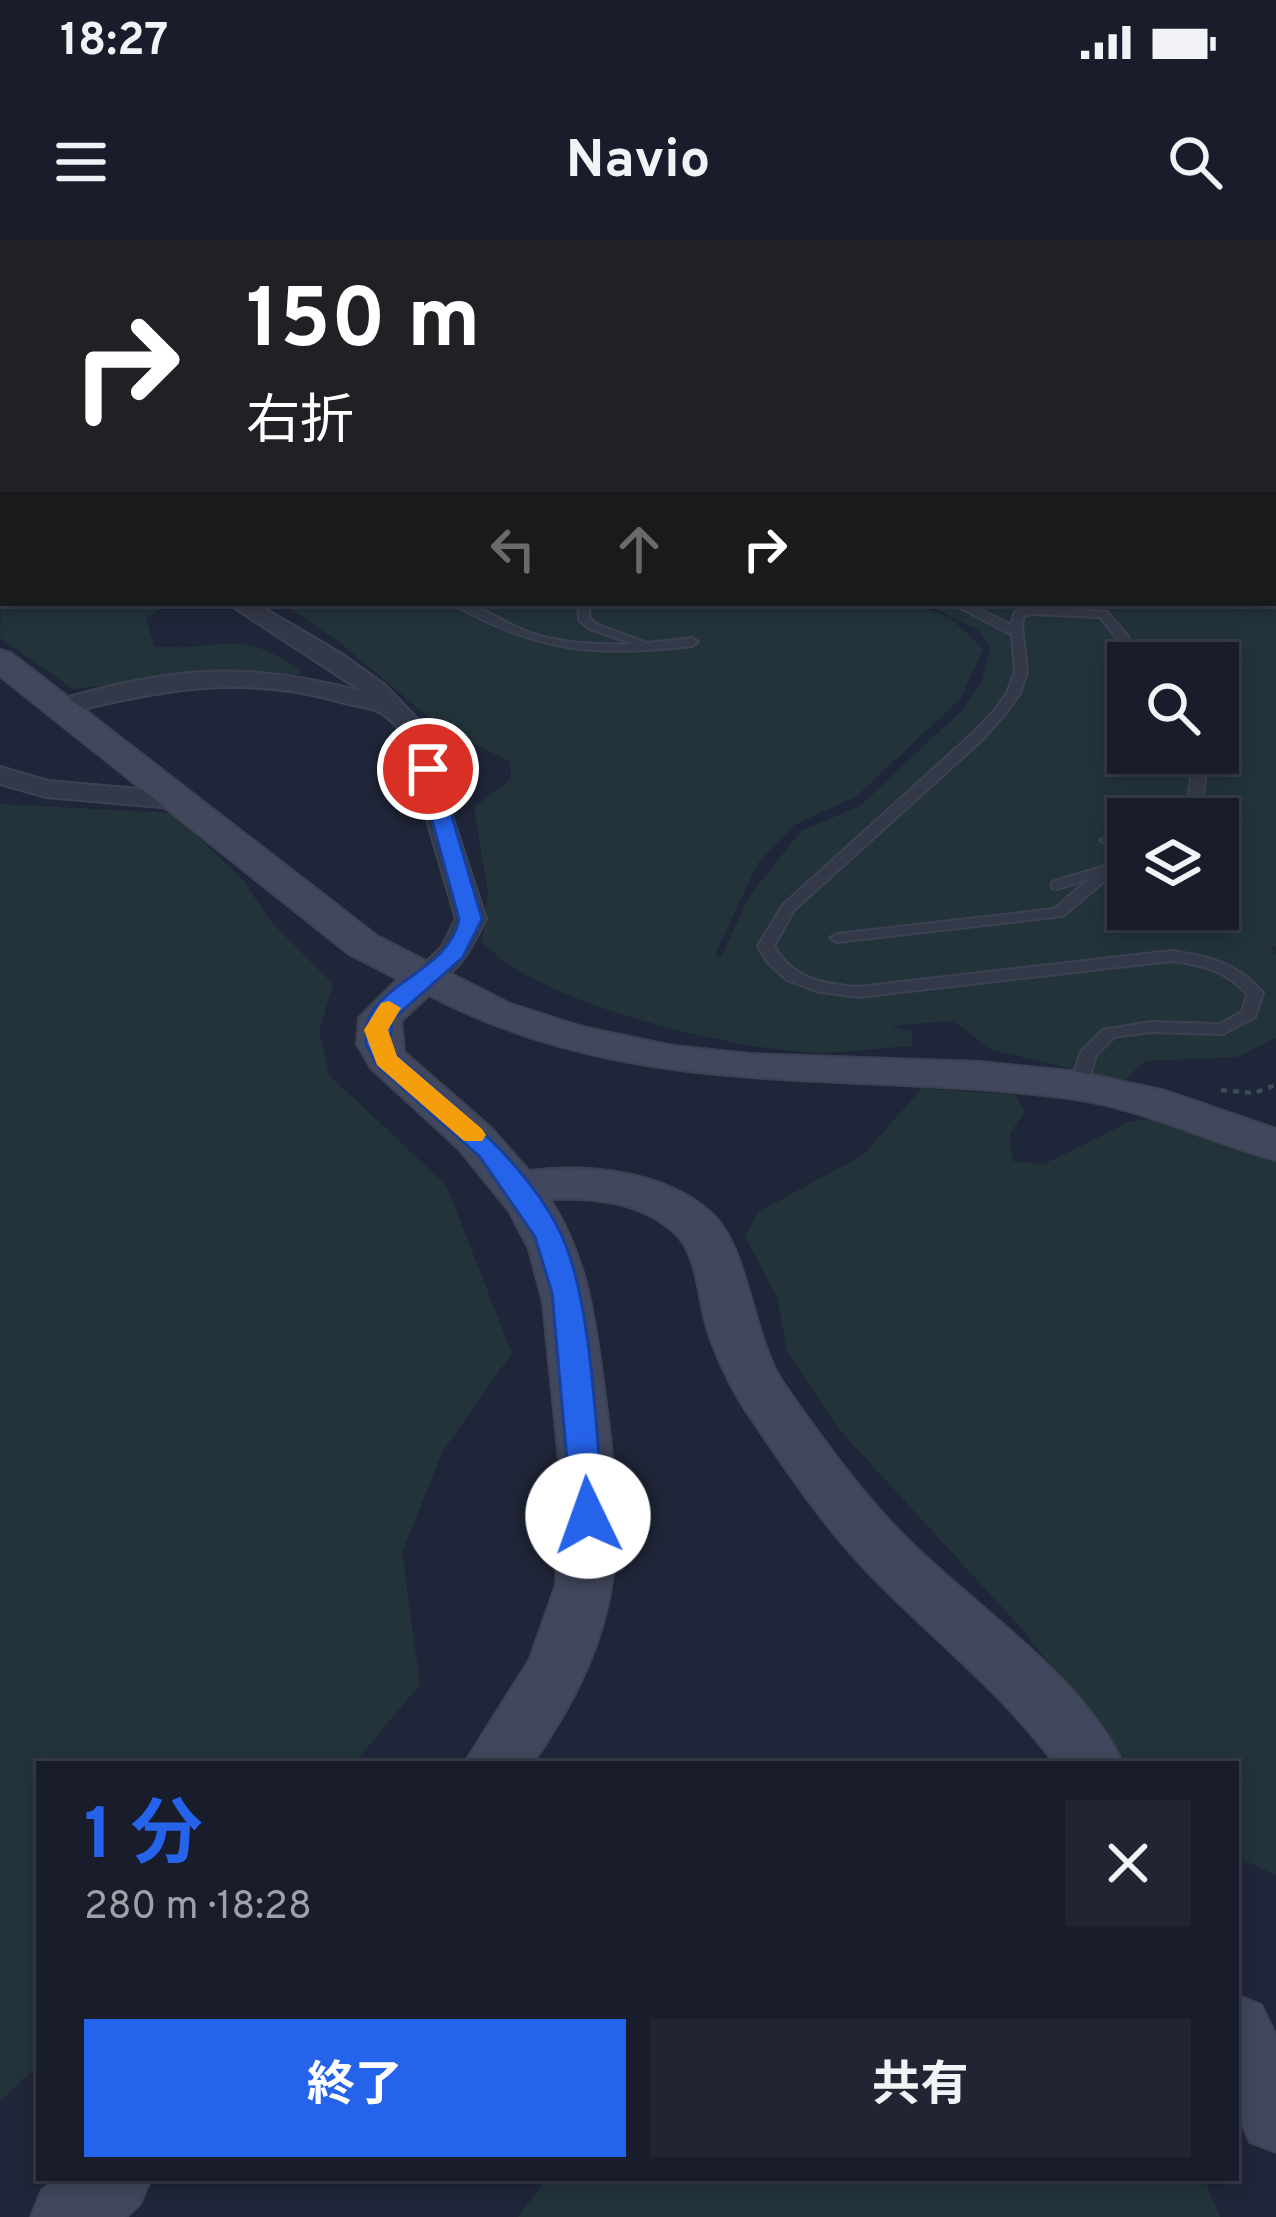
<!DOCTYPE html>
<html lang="ja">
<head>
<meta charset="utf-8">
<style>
  body { margin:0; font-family:Overpass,"Noto Sans JP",sans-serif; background:#212533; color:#f1f3f6; height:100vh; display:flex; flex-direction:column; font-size:45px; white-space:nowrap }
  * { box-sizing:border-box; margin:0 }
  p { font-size:39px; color:#9fa1a9 }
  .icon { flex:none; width:66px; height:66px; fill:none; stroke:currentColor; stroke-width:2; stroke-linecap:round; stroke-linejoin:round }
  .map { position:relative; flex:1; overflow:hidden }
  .sheet { position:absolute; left:36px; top:1521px; width:1203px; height:420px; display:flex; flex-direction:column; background:#181c2b; border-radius:0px; box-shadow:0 6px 18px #0003,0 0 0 3px #363a47 }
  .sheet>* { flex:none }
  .hud { position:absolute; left:0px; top:0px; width:1278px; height:366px; box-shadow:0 6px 18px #0003,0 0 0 3px #363a47; background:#202124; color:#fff; overflow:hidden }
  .fabs { position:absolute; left:1107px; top:402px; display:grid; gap:24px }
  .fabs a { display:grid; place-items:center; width:132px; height:132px; border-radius:0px; background:#181c2b; box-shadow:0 6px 18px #0003,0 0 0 3px #363a47; font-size:60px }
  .pin { position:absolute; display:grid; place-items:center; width:102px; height:102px; color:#fff; margin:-51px; border:6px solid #fff; border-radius:50%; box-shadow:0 3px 12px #0007 }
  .me { position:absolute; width:132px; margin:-66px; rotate:357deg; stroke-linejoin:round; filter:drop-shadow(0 0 9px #0008) }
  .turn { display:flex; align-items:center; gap:42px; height:252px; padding:0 48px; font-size:54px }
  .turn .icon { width:156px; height:156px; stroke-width:2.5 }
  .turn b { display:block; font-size:84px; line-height:102px }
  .lanes { display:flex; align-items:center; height:114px; padding:0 48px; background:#0003; justify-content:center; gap:60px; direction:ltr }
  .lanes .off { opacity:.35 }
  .round { display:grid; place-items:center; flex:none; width:126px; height:126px; border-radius:0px; background:#212533 }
  .headline { display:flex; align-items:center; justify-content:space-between; height:204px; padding:0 48px }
  h1 { font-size:72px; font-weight:700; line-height:90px; color:#2563eb }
  .action { display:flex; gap:24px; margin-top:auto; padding:24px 48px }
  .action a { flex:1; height:138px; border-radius:0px; background:#2563eb; color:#fff; font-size:48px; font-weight:700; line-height:138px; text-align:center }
  .action a+a { background:#212533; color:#f1f3f6 }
  .status { display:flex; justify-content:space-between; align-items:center; height:84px; padding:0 60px; background:#181c2b; direction:ltr }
  .status svg { height:33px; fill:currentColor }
  header { display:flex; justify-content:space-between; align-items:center; height:156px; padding:0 48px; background:#181c2b; font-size:54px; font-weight:700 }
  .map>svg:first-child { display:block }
  .green { fill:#22333a; fill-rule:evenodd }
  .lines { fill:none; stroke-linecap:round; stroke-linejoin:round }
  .lane-casing { stroke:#3d4253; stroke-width:4 }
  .street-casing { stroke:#3d4253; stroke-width:4 }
  .secondary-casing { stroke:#3d4253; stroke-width:4 }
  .path { stroke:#3b4c52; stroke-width:4.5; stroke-dasharray:6 6; stroke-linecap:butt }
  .lane { fill:#343949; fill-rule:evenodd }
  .street { fill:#343949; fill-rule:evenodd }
  .secondary { fill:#41475c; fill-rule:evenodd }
  .route { fill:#2563eb; stroke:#184099; stroke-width:3 }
  .slow { fill:#f59e0b }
</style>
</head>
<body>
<div class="status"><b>18:27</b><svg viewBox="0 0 49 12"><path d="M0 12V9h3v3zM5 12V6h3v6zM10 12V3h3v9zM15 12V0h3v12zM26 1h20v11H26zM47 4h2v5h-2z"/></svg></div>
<header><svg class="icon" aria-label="menu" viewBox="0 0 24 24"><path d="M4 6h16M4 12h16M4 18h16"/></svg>Navio<svg class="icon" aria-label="search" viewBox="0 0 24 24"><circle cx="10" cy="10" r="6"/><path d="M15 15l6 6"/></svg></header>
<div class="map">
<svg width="1276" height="1977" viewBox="0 0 1276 1977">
  <rect width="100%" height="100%" fill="#202639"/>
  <g class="green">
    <path d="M 220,0 L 1276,0 L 1276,708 L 1270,705 L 1276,714 L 1276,798 L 1237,817 L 1145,821 L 1123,841 L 992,810 L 953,781 L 890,786 L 912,791 L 912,806 C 876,808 836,815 801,812 C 715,805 540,763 482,702 L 488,654 L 474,567 L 511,539 L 510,521 L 445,491 L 339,402 L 282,363 L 910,363 L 951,378 L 983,409 L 961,458 L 857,556 L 794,585 L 758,623 L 715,714 L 720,719 L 750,655 L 801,591 L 860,566 L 961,471 L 981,443 L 990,408 L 980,391 L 924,363 L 1217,363 L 1244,375 L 1224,363 L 1275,363 L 1275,3 L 217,3 ZM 1128,423 L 1218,423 L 1218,513 L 1128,513 ZM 1128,579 L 1218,579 L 1218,669 L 1128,669 Z"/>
    <path d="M 3,306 L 3,363 L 161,363 L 160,369 L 146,379 L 154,406 C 225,413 234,384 303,432 L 290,438 L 183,437 L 73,449 L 0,398 Z"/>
    <polygon points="0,564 173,573 243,640 272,683 333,744 319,792 329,835 446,945 512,1113 443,1211 402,1312 420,1445 353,1524 39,1524 39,1825 0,1861"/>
    <polygon points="922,848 1015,855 1025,870 1010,894 1012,921 1044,924 1129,882 1163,876 1276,918 1276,1635 1236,1617 1236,1524 1128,1524 1021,1388 838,1188 787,1110 777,1056 745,997 758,972 863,915"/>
    <polygon points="547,1938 1204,1938 1220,1977 518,1977"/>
  </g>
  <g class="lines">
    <defs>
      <g id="lane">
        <path d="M 451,363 C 481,363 502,383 530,393 C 563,404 598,405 633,404 L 588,388 L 579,380 L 578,363 L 590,363 L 589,377 L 596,384 L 647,403 L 692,398 L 698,402 L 692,406 C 595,417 537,412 451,363 Z"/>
        <polygon points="645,363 665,363 659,366"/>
        <path d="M 951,363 L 966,363 L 1011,385 L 1015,372 L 1030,367 L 1107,372 L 1127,395 L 1139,423 L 1128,425 L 1115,396 L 1100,377 L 1031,374 L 1024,376 L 1022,385 L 1027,432 L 1020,453 L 1005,474 L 983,499 L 794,670 L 774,706 C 793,739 822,744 858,747 L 1171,711 C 1208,716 1238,723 1263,753 L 1255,777 L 1223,794 L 1150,792 L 1114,797 L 1096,815 L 1087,846 L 1079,851 L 1071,846 L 1080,813 L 1103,790 L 1150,782 L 1220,784 L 1242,772 L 1247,754 C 1225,730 1202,725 1171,721 L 858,757 L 816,751 L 787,740 L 768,723 L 758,706 L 783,665 L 973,493 L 996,469 L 1007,453 L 1015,432 L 1012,395 Z"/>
        <polygon points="1177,513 1191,513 1206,530 1203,554 1184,579 1170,579 1189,554 1192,531"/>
        <polygon points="1128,589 1128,598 1107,604 1100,600"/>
        <polygon points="1128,610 1128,621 1063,676 837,702 830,698 837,694 1054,669 1089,639 1057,649 1052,648 1052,642 1105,626"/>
      </g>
      <g id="street">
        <polygon points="33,0 99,0 31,3"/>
        <rect x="0" y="59" width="3" height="10"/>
        <rect x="0" y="89" width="3" height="10"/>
        <path d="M 227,363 L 255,363 L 340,413 L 385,445 L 422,484 L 486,679 C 472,707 456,740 423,748 L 408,739 L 442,707 L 456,679 L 401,491 C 378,464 369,470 337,461 C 242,434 158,450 64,474 L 51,466 L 55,461 C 169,427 248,420 363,452 Z"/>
        <polygon points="0,527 48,541 184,553 198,561 184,569 46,557 0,544"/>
      </g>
      <g id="secondary">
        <path d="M 0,410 L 11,413 L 377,696 L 510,764 L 582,787 L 673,806 L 750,814 L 979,822 L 1079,832 L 1165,851 L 1276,889 L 1276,920 C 1208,902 1145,869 1075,859 C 851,828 639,865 429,755 L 401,781 L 404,812 L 491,888 L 529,931 C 589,924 663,931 710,972 C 750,1007 751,1097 785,1146 C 823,1200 863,1256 910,1302 C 978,1369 1083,1437 1123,1524 L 1055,1524 C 1003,1453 931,1397 870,1334 C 825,1288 789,1234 753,1181 C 734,1154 719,1123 708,1091 C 699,1064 698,1017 678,996 C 645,962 595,957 550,959 C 587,1018 594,1074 603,1141 C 625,1304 629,1383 532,1524 L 464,1524 L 530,1419 L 556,1345 L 562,1249 L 543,1062 L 529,1009 L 510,972 L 459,909 L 371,828 L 357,804 L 359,778 L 398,739 L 349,714 L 0,436 Z"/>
        <polygon points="1236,1755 1261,1765 1276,1796 1276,1912 1250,1902 1236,1869"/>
        <polygon points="57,1938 151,1938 140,1964 126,1977 31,1977 42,1950"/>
      </g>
    </defs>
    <use href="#lane" class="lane-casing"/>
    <use href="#street" class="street-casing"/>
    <use href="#secondary" class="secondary-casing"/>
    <polyline class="path" points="1221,850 1254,853 1276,845"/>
    <use href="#lane" class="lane"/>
    <use href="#street" class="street"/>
    <use href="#secondary" class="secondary"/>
  </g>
  <path class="route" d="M 428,523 L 438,529 L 482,679 L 463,717 L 392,780 L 390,804 L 396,815 C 455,867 529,924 562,996 C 593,1064 596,1199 604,1276 L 600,1285 L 588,1289 L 577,1285 L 572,1276 L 552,1053 L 535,997 L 480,917 L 377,825 L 366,804 C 366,796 366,783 370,776 C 389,739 451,726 459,679 L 418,529 Z"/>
  <polygon class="slow" points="389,761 401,768 388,790 397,816 482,889 486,895 482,901 464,901 377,825 364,790 381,763"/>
</svg>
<div class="fabs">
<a><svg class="icon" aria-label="search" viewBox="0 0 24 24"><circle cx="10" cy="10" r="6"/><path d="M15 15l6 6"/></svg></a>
<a><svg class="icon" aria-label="layers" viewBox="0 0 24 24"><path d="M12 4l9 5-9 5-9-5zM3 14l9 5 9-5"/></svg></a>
</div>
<div class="pin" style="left:428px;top:529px;background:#d93025"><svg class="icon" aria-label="arrive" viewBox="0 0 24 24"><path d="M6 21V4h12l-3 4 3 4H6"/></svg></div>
<svg class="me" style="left:588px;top:1276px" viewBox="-20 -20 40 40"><circle r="19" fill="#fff"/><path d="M0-13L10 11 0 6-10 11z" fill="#2563eb"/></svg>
<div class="hud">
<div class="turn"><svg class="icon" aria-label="right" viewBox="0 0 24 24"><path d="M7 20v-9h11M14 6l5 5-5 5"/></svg><div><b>150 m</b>右折</div></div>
<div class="lanes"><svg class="icon off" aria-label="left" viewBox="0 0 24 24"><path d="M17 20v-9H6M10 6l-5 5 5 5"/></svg><svg class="icon off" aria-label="ahead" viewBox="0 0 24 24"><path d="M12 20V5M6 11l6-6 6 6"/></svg><svg class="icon" aria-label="right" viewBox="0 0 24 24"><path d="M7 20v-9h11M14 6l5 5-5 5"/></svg></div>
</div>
<section class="sheet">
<div class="headline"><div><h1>1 分</h1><p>280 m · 18:28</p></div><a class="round"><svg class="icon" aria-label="close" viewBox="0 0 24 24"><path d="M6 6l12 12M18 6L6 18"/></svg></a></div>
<div class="action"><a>終了</a><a>共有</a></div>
</section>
</div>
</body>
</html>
